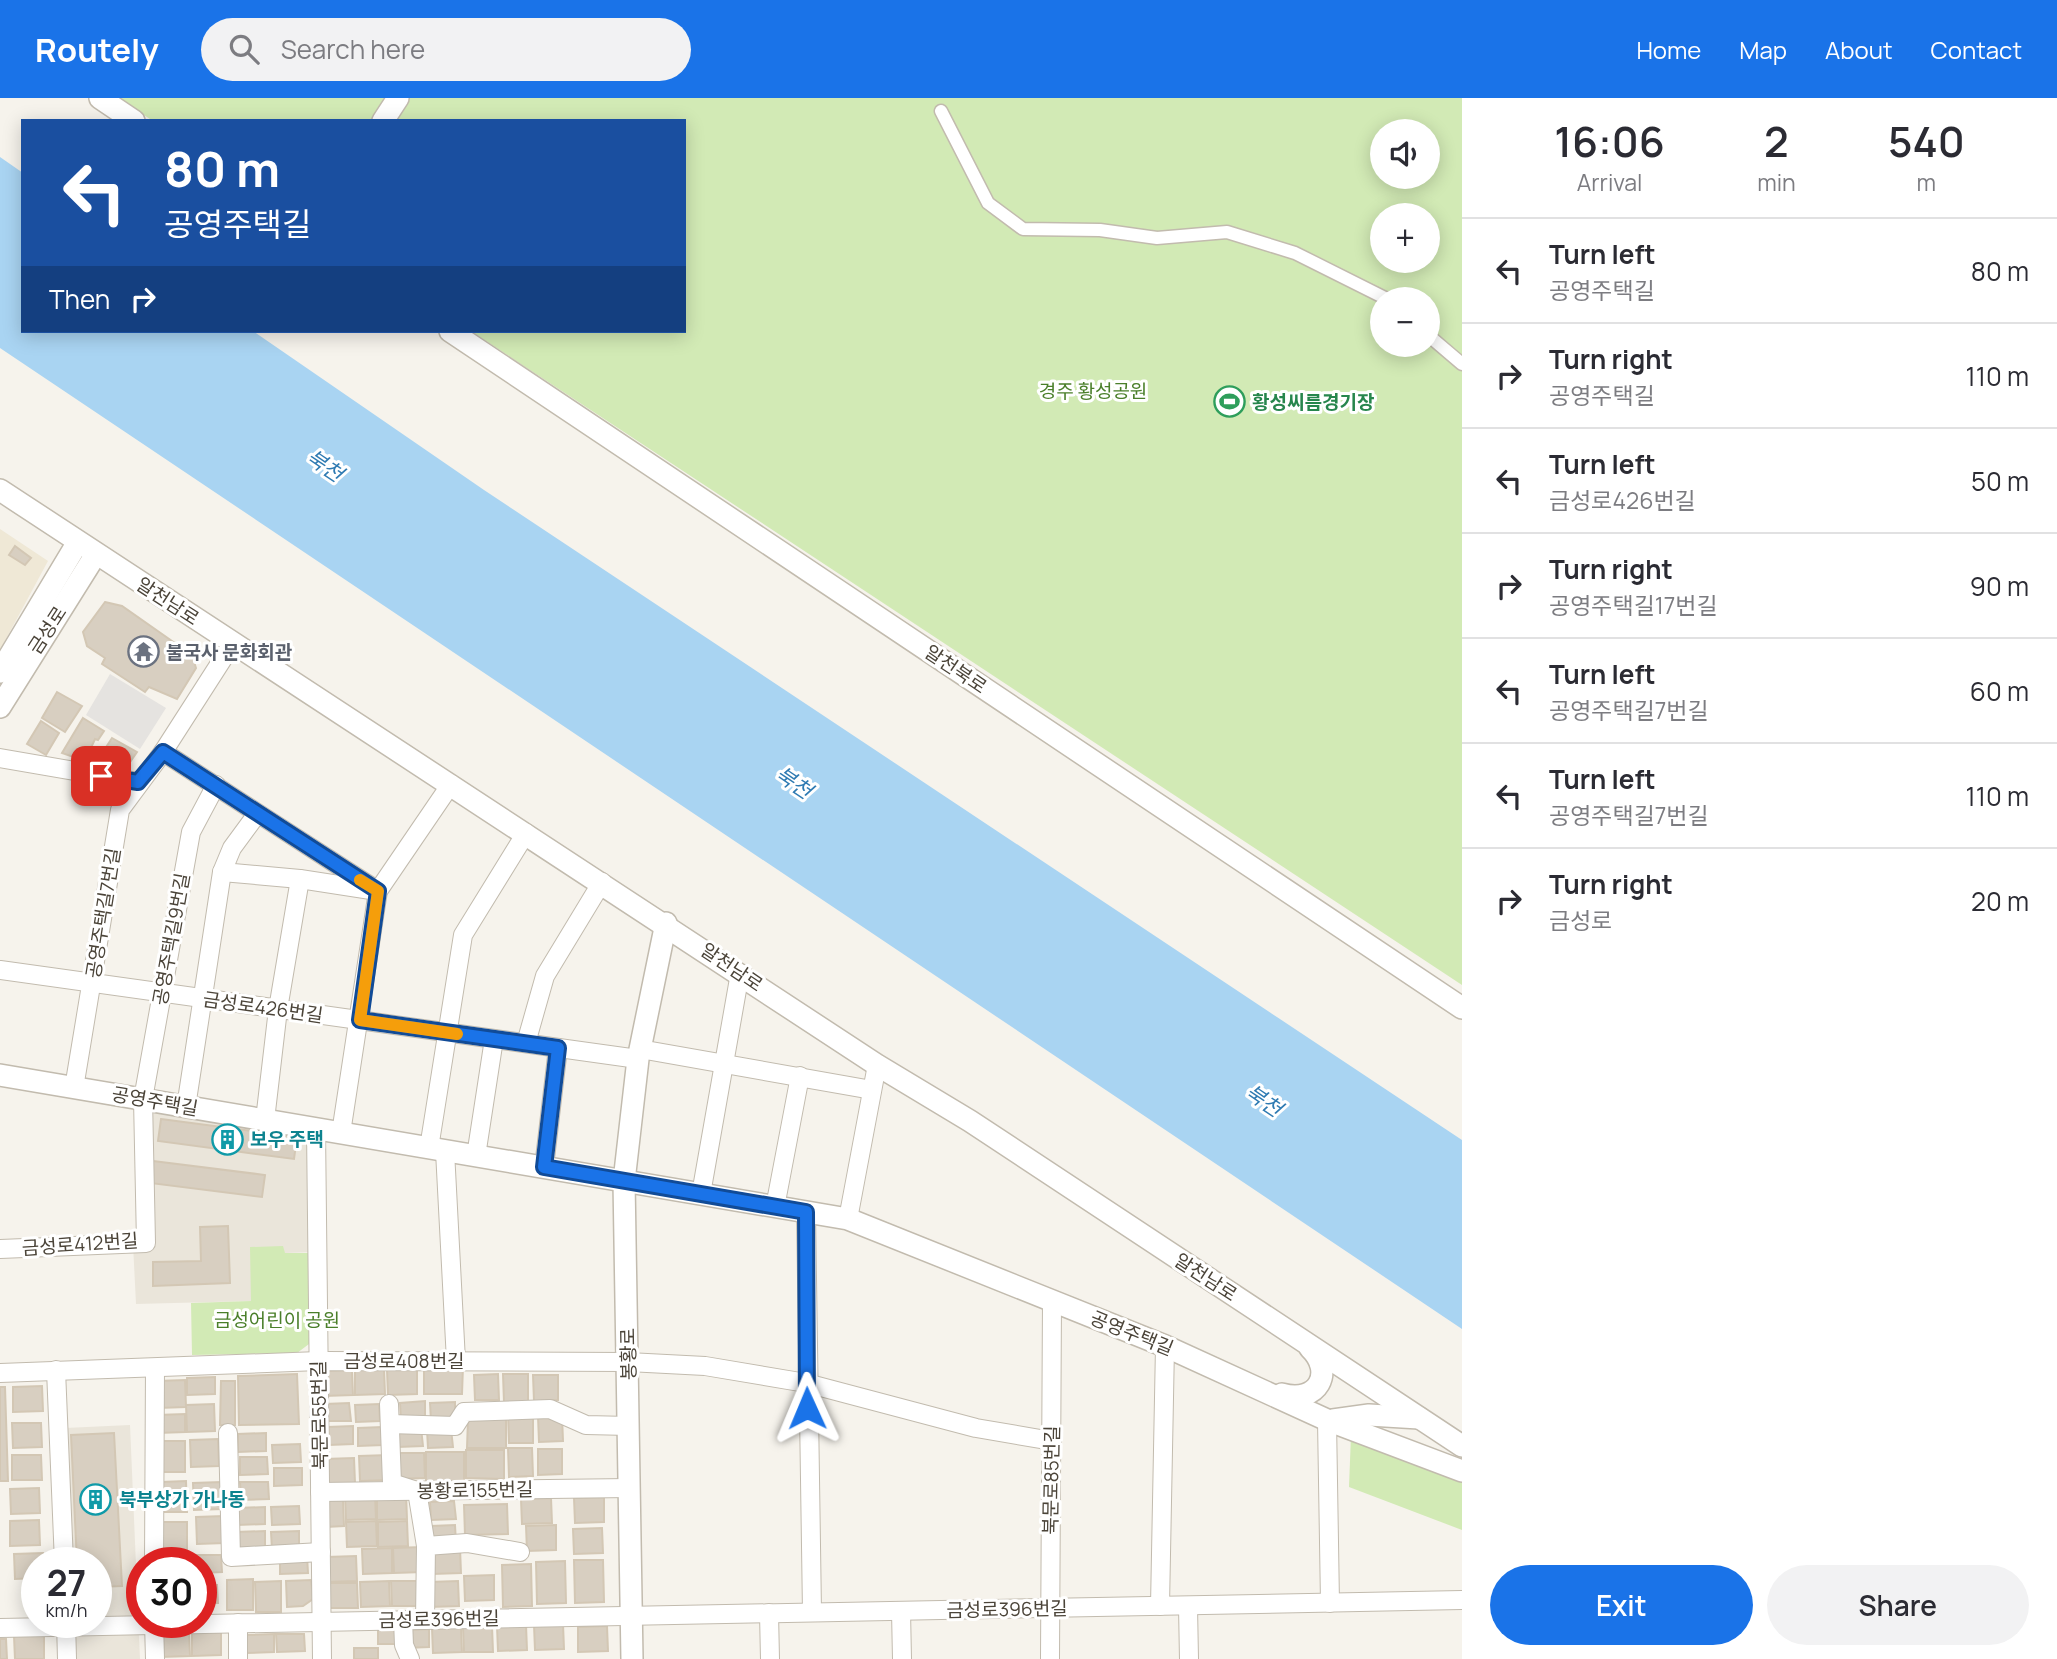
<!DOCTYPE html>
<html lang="en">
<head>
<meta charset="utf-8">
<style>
  body { margin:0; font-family:Manrope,"Noto Sans KR",sans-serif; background:#f2f2f3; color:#2b2b33; height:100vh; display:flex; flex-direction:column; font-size:26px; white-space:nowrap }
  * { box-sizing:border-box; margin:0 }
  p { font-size:23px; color:#7c7c81 }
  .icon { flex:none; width:38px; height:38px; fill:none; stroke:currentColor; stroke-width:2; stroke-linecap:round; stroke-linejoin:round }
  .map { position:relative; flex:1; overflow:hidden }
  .details { display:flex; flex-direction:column; background:#fff; width:595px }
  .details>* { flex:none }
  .guide { position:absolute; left:21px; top:21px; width:665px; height:214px; border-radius:0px; box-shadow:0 4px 18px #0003; background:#1a4fa0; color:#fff; overflow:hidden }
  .tools { position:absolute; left:1370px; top:21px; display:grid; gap:14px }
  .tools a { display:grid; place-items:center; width:70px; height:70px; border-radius:50%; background:#fff; box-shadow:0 4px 18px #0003; font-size:35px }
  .speed { position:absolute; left:21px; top:1449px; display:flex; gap:14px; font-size:35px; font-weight:700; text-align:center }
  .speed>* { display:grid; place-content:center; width:91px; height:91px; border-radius:50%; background:#fff; box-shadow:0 4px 18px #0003; line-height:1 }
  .speed small { font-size:18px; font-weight:400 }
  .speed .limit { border:10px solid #d22; background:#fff; color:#111 }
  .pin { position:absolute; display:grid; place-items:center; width:60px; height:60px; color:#fff; margin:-30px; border-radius:14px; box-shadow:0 4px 10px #0006 }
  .me { position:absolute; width:77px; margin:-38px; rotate:359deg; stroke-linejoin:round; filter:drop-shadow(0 0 5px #0008) }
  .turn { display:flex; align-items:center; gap:24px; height:147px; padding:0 28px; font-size:32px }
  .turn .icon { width:91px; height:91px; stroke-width:2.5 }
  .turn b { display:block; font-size:49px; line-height:60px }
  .then { display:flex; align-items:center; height:66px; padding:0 28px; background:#0003; gap:14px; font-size:26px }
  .eta { display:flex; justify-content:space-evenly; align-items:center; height:119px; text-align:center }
  .eta b { font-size:42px; font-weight:600; line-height:49px }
  .button { display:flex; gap:14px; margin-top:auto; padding:14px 28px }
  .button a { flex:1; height:80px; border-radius:42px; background:#1a73e8; color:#fff; font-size:28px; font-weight:600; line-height:80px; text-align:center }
  .button a+a { background:#f2f2f3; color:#2b2b33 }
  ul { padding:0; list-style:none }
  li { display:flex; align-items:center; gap:21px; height:105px; padding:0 28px; border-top:2px solid #e1e1e2 }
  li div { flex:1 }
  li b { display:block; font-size:26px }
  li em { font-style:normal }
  header { display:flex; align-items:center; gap:42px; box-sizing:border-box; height:98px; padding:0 35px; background:#1a73e8; color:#fff }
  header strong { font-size:33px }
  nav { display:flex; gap:38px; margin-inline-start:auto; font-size:24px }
  .search { width:490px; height:63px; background:#f2f2f3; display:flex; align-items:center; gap:18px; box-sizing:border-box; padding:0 24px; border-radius:38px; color:#7c7c81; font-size:26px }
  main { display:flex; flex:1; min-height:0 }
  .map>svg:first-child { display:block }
  .residential { fill:#eae5da }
  .education { fill:#efe8d6 }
  .green { fill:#d2eab5; fill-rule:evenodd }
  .parking { fill:#e5e3e0 }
  .water { fill:#a9d4f2 }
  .building { fill:#d8cfc1; stroke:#d3c7b4; stroke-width:2 }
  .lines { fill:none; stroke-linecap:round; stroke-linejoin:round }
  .pedestrian-casing { stroke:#c2bbae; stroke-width:15 }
  .minor-casing { stroke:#c2bbae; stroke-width:20 }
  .tertiary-casing { stroke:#c2bbae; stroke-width:24 }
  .pedestrian { stroke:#fff; stroke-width:12 }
  .minor { stroke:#fff; stroke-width:18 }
  .tertiary { stroke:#fff; stroke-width:21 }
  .route-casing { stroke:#114b97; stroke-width:18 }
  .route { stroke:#1a73e8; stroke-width:12 }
  .slow { stroke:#f59e0b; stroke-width:12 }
  .labels { text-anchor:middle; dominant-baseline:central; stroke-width:6; stroke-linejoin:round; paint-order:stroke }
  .park-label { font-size:19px; fill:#4a7f2a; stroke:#fff }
  .leisure-label { font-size:19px; font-weight:bold; fill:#27864d; stroke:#fff; text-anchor:start }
  .street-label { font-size:19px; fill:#4b4439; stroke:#fff }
  .worship-label { font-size:19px; font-weight:bold; fill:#5b616d; stroke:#fff; text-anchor:start }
  .culture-label { font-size:19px; font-weight:bold; fill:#0d838f; stroke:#fff; text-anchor:start }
  .water-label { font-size:21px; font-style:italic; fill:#2e7ab2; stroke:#fff }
</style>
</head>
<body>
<header>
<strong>Routely</strong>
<div class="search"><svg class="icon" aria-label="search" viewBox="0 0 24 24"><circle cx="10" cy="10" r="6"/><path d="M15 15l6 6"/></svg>Search here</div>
<nav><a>Home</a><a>Map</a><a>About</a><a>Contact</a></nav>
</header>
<main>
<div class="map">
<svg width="1462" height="1561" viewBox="0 0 1462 1561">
  <rect width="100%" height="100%" fill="#f6f3ec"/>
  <g class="residential">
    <polygon points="143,1001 316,1031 317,1154 285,1155 251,1203 136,1206 133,1146 145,1145"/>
    <polygon points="130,1327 140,1561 75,1561 73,1524 96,1524 96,1465 71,1465 65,1330"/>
  </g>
  <polygon class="education" points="0,431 48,463 0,552"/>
  <g class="green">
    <path d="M 118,0 L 1462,0 L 1462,887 L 471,233 L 684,233 L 684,23 L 153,23 ZM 1382,33 L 1428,33 L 1428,79 L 1382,79 ZM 1382,117 L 1428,117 L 1428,163 L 1382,163 ZM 1382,201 L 1428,201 L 1428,247 L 1382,247 Z"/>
    <polygon points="283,1148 285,1155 309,1155 309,1246 297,1255 192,1257 191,1205 251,1203 250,1149"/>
    <polygon points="1351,1337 1462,1379 1462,1432 1349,1389"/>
  </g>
  <polygon class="parking" points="110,576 166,610 140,651 86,617"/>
  <polygon class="water" points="0,59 23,75 23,233 253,233 484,392 1462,1042 1462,1231 0,250"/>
  <g class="building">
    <polygon points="15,448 31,460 25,467 9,457"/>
    <polygon points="105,504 122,508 192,557 196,570 177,601 149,589 145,594 102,566 105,560 87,548 83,534"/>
    <polygon points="57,594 82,608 65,634 42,620"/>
    <polygon points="83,620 104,633 98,642 95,641 85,663 62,655"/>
    <polygon points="41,623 59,635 46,657 27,646"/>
    <polygon points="112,640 137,654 128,667 119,665 116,668 99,660"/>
    <polygon points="161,1021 297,1039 294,1061 158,1043"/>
    <polygon points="153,1063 265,1077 262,1099 150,1085"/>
    <polygon points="228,1128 230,1185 153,1188 153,1164 201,1163 200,1129"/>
    <polygon points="424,1268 463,1268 462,1296 424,1296"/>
    <polygon points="384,1271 385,1296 355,1297 355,1272"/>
    <polygon points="417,1271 417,1296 388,1297 387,1272"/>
    <polygon points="352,1272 353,1297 324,1298 323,1273"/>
    <polygon points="297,1276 299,1326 239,1327 238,1278"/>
    <polygon points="498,1276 499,1302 475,1302 474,1277"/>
    <polygon points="503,1276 528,1276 528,1304 504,1304"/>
    <polygon points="533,1277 558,1277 558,1302 534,1303"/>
    <polygon points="215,1279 215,1296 187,1297 187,1280"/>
    <polygon points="185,1282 186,1309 158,1310 157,1283"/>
    <polygon points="221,1283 235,1283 235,1327 220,1327"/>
    <polygon points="42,1288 43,1313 13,1314 13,1289"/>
    <polygon points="0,1289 5,1289 8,1383 0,1383"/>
    <polygon points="425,1303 425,1321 401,1322 400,1305"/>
    <polygon points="455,1304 455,1322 431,1323 430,1305"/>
    <polygon points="349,1305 351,1323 326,1323 325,1306"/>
    <polygon points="214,1306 215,1333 187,1334 186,1307"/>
    <polygon points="379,1306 380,1323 356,1324 355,1307"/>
    <polygon points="185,1316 185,1334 158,1335 157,1317"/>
    <polygon points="508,1317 533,1317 533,1345 509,1345"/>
    <polygon points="538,1318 562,1318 563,1343 539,1344"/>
    <polygon points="468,1321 506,1321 506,1350 467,1350"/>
    <polygon points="12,1325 41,1325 42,1349 13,1350"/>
    <polygon points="353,1328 353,1346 329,1347 328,1329"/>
    <polygon points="382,1329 383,1347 358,1348 358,1330"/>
    <polygon points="421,1330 423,1348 398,1349 397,1331"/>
    <polygon points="451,1331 453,1349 428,1350 427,1332"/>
    <polygon points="114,1335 122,1488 96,1489 96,1465 77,1465 71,1337"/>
    <polygon points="266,1335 266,1353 238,1354 238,1336"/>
    <polygon points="218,1341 219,1368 191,1369 190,1342"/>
    <polygon points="159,1343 185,1343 185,1374 160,1374"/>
    <polygon points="300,1346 301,1364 273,1365 272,1347"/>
    <polygon points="508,1350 532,1350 533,1378 509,1379"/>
    <polygon points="538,1351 562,1351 562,1376 538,1377"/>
    <polygon points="466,1352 504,1352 504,1381 466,1380"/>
    <rect x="426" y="1354" width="38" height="29"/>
    <polygon points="395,1355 424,1355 425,1380 395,1381"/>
    <polygon points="12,1357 41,1357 42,1382 12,1382"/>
    <polygon points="389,1357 389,1382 360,1383 359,1358"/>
    <polygon points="240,1359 267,1359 268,1376 240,1377"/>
    <polygon points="354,1360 355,1385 325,1386 325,1361"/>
    <polygon points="274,1370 302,1370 302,1387 274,1388"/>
    <polygon points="186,1383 187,1414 161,1414 161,1384"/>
    <polygon points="221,1384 222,1411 194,1412 193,1385"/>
    <polygon points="240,1384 268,1384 269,1401 241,1402"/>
    <polygon points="39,1390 40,1415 11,1416 10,1391"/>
    <polygon points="375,1396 376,1421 346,1422 345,1398"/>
    <polygon points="406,1396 407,1421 377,1422 377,1397"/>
    <polygon points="604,1399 604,1424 575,1425 574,1400"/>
    <polygon points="551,1400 552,1425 522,1426 521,1401"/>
    <polygon points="325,1401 343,1401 344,1428 326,1429"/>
    <polygon points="454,1403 456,1421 431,1422 430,1404"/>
    <polygon points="507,1406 508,1436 465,1437 464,1407"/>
    <polygon points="299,1408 300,1426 272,1427 271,1409"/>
    <polygon points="265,1409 265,1426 237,1427 237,1410"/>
    <polygon points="224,1418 225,1445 197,1446 196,1419"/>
    <polygon points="39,1422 40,1447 10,1448 10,1423"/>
    <polygon points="376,1423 377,1448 347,1449 346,1424"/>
    <polygon points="407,1423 408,1448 378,1449 378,1424"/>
    <polygon points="162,1424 187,1424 187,1454 162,1455"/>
    <polygon points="455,1427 456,1445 431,1446 431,1428"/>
    <polygon points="556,1427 556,1452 527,1453 526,1428"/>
    <polygon points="602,1430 603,1455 574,1456 573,1431"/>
    <polygon points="265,1433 265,1451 237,1452 236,1434"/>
    <polygon points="299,1433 299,1450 272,1451 271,1434"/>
    <polygon points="423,1449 423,1474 394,1475 393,1450"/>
    <polygon points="392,1450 392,1475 363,1476 362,1451"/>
    <polygon points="460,1450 461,1475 432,1476 431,1451"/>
    <polygon points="43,1455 44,1465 37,1465 37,1480 15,1481 14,1456"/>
    <polygon points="193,1457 221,1457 222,1474 201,1475 201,1465 194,1465"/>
    <polygon points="280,1458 307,1458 308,1475 280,1476"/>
    <polygon points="356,1458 357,1483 327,1484 327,1459"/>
    <polygon points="574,1462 603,1462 604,1504 575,1505"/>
    <polygon points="565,1463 566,1505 537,1506 536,1464"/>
    <polygon points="531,1466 532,1508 503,1509 502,1467"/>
    <polygon points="494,1477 494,1502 465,1503 464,1478"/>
    <polygon points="253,1481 253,1512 227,1512 227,1482"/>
    <polygon points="311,1482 313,1501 303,1508 287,1509 286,1483"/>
    <polygon points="281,1483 281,1514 256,1514 255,1484"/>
    <polygon points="389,1483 390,1508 361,1509 360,1484"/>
    <polygon points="391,1483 420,1483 421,1508 392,1508"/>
    <polygon points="458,1483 459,1508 429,1509 429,1484"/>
    <polygon points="328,1485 357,1485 358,1510 328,1510"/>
    <polygon points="201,1487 217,1487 218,1505 201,1505"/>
    <polygon points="563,1526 564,1551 535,1552 534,1527"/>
    <polygon points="526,1527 527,1552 498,1553 497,1528"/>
    <rect x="378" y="1528" width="24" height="18"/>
    <polygon points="492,1528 493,1554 464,1554 463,1530"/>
    <polygon points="607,1528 608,1553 578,1554 578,1529"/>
    <polygon points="461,1529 462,1554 433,1555 432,1530"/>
    <polygon points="429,1531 429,1549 405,1550 405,1532"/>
    <polygon points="221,1532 221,1557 192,1558 192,1533"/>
    <polygon points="189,1533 190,1558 160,1559 160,1534"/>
    <polygon points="274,1536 274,1554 246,1555 246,1537"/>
    <polygon points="276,1536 304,1536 305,1553 277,1554"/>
    <polygon points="14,1538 44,1538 44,1561 15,1561"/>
    <polygon points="0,1541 6,1541 7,1561 0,1561"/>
    <rect x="354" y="1550" width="24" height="11"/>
  </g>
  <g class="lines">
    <defs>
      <g id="pedestrian">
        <polyline points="941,13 988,105 1023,131 1100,132 1157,140 1227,134 1295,155 1387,201"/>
        <polyline points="1428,237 1462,266"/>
      </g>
      <g id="minor">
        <polyline points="163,654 378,793"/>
        <polyline points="0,660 138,684"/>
        <polyline points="222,774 300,781 371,792"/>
        <polyline points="0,872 638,961"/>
        <polyline points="526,945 545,878 602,784"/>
        <polyline points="640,951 872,992"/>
        <polyline points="74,990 120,712 163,654 233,545"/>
        <polyline points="186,1009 222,774 232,750 257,716"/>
        <polyline points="265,1022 278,911 300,781"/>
        <polyline points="316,1031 322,1561"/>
        <polyline points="341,1035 378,793 451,686"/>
        <polyline points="429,1050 463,837 526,735"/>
        <polyline points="445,1053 456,1263"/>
        <polyline points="476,1058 494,941"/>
        <polyline points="544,1069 558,950"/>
        <polyline points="701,1096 740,875"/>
        <polyline points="775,1109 800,978"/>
        <polyline points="806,1114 812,1514"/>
        <polyline points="848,1121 877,967"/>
        <polyline points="0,1151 146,1145 143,1001 191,734 216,687"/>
        <polyline points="56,1272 64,1465"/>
        <polyline points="0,1275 319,1263 628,1264 705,1268 806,1285 976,1330 1052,1343"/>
        <polyline points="389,1306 392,1385 417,1393 426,1448"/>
        <polyline points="1327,1322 1330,1505"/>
        <polyline points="390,1326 455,1328 464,1314 550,1311 586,1327 629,1328"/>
        <polyline points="228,1335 231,1459 321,1454"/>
        <polyline points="320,1394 630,1390"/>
        <polyline points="154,1465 155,1270"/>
        <polyline points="1160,1508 1165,1248"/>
        <polyline points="1188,1508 1189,1561"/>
        <polyline points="901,1513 902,1561"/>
        <polyline points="769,1515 770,1561"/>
        <polyline points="403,1522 404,1547 410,1561"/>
        <polyline points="425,1522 426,1448 467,1445 520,1454"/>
        <polyline points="66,1524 67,1561"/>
        <polyline points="154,1524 155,1561"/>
        <polyline points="238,1525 238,1561"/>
        <polyline points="0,1530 1462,1502"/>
        <polyline points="1050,1561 1052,1203"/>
      </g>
      <g id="tertiary">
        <polyline points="100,0 134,23"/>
        <polyline points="383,23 398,0"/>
        <polyline points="450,233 1462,910"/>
        <polyline points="0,392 877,967 970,1023 1462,1348"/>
        <polyline points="0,574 78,444"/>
        <polyline points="0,609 96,456"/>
        <polyline points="0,977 848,1121 1165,1248 1327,1322 1462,1373"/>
        <path d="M 1282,1296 C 1318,1306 1335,1274 1310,1250"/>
        <polyline points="1333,1322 1369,1317 1419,1320"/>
        <polyline points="632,1561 624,1083 638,961 666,825"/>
      </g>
    </defs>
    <use href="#pedestrian" class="pedestrian-casing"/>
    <use href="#minor" class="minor-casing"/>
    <use href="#tertiary" class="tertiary-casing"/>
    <use href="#pedestrian" class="pedestrian"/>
    <use href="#minor" class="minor"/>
    <use href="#tertiary" class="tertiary"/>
  </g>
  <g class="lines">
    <defs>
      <polyline id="route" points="101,678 138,684 163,654 378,793 360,922 558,950 544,1069 806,1114 807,1310"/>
    </defs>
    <use href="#route" class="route-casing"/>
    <use href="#route" class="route"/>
    <polyline class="slow" points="360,782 378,793 360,922 457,936"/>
  </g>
  <defs>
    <symbol id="stadium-ring" viewBox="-11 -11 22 22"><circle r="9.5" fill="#fff" stroke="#2e9e5b" stroke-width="1.5"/><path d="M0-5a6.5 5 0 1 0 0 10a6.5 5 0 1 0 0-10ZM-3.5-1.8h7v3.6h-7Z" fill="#2e9e5b"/></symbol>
    <symbol id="temple-ring" viewBox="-11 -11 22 22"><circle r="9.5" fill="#fff" stroke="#6b7280" stroke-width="1.5"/><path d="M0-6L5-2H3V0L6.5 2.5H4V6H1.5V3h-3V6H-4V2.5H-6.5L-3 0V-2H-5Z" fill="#6b7280"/></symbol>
    <symbol id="building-ring" viewBox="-11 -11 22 22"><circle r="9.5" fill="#fff" stroke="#0f9aa8" stroke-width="1.5"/><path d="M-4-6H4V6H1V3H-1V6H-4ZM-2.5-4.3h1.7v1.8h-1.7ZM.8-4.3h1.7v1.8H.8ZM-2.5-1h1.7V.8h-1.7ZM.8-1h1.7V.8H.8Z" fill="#0f9aa8"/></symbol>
  </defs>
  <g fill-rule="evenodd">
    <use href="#stadium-ring" x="1212" y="286" width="35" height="35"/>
    <use href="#temple-ring" x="126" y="536" width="35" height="35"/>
    <use href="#building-ring" x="210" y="1024" width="35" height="35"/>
    <use href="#building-ring" x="78" y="1384" width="35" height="35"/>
  </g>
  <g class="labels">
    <g class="park-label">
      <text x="1093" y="293">경주 황성공원</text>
      <text x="277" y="1222">금성어린이 공원</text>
    </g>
    <g class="leisure-label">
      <text x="1252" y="304">황성씨름경기장</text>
    </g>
    <g class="street-label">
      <text transform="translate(168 503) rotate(33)">알천남로</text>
      <text transform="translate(47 532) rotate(-57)">금성로</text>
      <text transform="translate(956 571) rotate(34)">알천북로</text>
      <text transform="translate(103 815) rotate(-81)">공영주택길7번길</text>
      <text transform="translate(171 841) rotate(-80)">공영주택길9번길</text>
      <text transform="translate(732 869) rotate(34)">알천남로</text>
      <text transform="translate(263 909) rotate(8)">금성로426번길</text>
      <text transform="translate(155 1003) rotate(10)">공영주택길</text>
      <text transform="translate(80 1146) rotate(-4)">금성로412번길</text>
      <text transform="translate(1206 1179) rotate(33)">알천남로</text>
      <text transform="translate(1132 1235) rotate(22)">공영주택길</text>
      <text transform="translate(628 1256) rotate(-91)">봉황로</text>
      <text x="404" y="1263">금성로408번길</text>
      <text transform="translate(319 1317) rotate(-91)">북문로55번길</text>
      <text transform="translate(1051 1382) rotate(-89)">북문로85번길</text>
      <text transform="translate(475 1392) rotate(-1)">봉황로155번길</text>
      <text transform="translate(1007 1511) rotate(-1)">금성로396번길</text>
      <text transform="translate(439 1521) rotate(-1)">금성로396번길</text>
    </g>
    <g class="worship-label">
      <text x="166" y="554">불국사 문화회관</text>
    </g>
    <g class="culture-label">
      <text x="250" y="1041">보우 주택</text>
      <text x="119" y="1401">북부상가 가나동</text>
    </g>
    <g class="water-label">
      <text transform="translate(325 367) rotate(34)">북천</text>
      <text transform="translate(794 684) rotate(34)">북천</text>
      <text transform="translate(1264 1002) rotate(34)">북천</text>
    </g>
  </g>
</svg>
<div class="tools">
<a><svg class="icon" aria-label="sound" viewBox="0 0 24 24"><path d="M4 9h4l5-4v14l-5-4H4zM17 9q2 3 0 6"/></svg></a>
<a>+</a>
<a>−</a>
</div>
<div class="speed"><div>27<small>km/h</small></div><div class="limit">30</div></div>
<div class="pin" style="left:101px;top:678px;background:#d93025"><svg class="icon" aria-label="arrive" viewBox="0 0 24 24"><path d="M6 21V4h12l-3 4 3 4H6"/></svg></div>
<svg class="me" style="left:807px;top:1310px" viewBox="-20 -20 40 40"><path d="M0-17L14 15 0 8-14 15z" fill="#1a73e8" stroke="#fff" stroke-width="4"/></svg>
<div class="guide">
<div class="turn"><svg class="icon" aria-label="left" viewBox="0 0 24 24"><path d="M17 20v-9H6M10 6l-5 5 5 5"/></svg><div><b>80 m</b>공영주택길</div></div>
<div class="then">Then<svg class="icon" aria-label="right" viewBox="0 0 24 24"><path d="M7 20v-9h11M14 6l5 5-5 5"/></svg></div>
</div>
</div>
<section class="details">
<div class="eta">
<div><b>16:06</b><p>Arrival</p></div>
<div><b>2</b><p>min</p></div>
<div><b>540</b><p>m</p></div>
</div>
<ul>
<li><svg class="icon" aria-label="left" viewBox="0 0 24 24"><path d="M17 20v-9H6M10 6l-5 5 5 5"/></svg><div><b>Turn left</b><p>공영주택길</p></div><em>80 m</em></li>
<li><svg class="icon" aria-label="right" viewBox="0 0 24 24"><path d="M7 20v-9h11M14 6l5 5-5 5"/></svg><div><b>Turn right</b><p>공영주택길</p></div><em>110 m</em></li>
<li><svg class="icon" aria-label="left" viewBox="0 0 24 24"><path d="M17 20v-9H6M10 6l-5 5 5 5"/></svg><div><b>Turn left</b><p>금성로426번길</p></div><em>50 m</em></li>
<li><svg class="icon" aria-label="right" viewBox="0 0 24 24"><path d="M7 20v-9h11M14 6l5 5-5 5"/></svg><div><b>Turn right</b><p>공영주택길17번길</p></div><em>90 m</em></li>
<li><svg class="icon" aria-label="left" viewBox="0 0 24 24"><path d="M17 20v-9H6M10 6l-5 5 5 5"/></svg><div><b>Turn left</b><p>공영주택길7번길</p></div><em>60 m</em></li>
<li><svg class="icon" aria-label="left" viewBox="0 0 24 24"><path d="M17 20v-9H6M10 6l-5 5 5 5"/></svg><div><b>Turn left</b><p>공영주택길7번길</p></div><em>110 m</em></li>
<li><svg class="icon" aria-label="right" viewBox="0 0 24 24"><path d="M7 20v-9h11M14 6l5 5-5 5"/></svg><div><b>Turn right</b><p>금성로</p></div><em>20 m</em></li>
</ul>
<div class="button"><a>Exit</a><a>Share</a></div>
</section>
</main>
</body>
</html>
